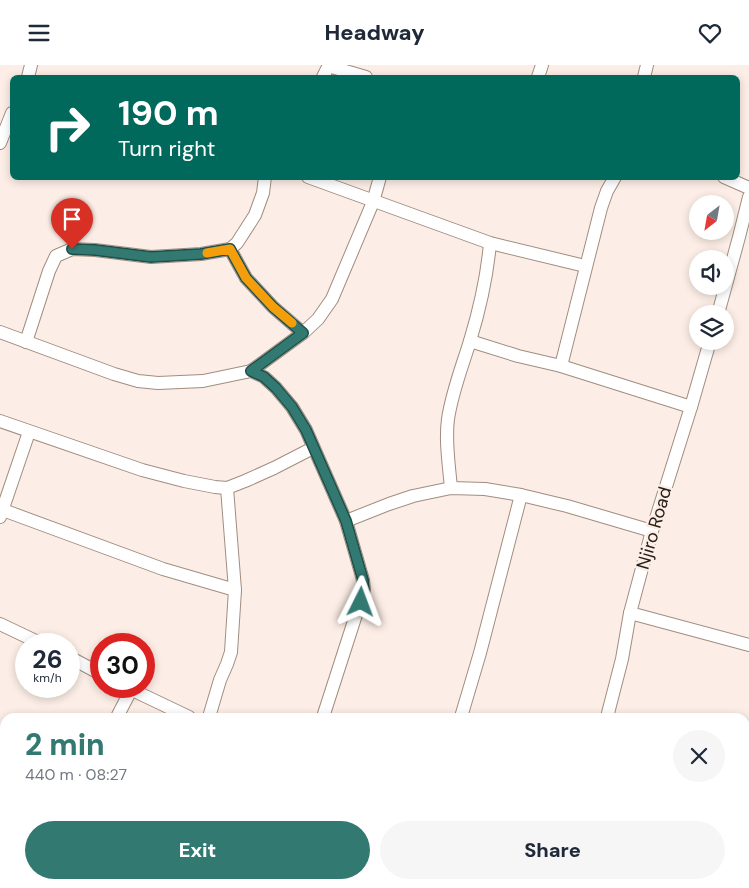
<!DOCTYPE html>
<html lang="en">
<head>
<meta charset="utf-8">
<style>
  body { margin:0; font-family:"DM Sans",sans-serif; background:#f6f6f7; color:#1f2937; height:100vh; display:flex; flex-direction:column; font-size:19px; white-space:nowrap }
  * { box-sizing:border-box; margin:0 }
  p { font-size:16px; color:#747a83 }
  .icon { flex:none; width:28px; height:28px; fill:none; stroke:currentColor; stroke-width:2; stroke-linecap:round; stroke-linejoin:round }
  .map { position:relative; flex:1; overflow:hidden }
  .sheet { position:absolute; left:0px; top:648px; width:750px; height:176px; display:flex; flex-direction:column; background:#fff; border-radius:15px 15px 0 0; box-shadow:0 2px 8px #0003 }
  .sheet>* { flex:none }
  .hud { position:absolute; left:10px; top:10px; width:730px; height:105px; border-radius:8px; box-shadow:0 2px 8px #0003; background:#00695c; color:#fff; overflow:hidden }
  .needle { width:32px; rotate:211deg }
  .buttons { position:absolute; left:689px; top:130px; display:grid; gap:10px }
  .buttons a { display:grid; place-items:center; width:45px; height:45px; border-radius:50%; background:#fff; box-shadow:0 2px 8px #0003; font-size:25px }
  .speed { position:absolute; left:15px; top:568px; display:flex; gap:10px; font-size:25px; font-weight:700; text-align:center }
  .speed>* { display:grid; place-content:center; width:65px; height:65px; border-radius:50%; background:#fff; box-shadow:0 2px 8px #0003; line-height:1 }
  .speed small { font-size:12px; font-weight:400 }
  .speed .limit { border:8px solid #d22; background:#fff; color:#111 }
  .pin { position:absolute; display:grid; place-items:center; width:42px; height:42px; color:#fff; margin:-51px -21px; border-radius:50% 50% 50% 0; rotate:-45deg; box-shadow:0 0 5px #0007 }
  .pin .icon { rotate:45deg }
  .me { position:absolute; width:55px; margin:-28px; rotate:3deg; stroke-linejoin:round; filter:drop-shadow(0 0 4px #0008) }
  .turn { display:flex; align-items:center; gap:18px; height:105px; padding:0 25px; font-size:22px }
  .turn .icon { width:65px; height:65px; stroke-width:2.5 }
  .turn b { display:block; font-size:35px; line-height:42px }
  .round { display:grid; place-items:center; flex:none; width:52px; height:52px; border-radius:26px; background:#f6f6f7 }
  .head { display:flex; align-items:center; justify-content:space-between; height:85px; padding:0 25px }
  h1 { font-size:30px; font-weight:800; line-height:38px; color:#327971 }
  .button { display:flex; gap:10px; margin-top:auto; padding:10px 25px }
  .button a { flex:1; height:58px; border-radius:30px; background:#327971; color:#fff; font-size:20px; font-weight:800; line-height:58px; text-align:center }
  .button a+a { background:#f6f6f7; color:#1f2937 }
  header { display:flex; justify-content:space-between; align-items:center; height:65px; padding:0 25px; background:#fff; font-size:22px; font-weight:800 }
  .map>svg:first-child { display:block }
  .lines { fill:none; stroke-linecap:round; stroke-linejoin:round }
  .minor-casing { stroke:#a18d80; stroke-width:14 }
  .minor { stroke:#fff; stroke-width:12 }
  .route-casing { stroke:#204f49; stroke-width:12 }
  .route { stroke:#327971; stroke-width:9 }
  .slow { stroke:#f59e0b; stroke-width:9 }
  .labels { text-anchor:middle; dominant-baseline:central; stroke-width:5; stroke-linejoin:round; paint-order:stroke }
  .street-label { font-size:18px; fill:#241c17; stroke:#fceee6 }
</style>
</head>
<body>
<header><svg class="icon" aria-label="menu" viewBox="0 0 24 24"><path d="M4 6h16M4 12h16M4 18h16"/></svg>Headway<svg class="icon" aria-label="heart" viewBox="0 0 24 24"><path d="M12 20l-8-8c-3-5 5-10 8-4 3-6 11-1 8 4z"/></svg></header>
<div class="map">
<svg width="749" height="823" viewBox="0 0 749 823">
  <rect width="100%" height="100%" fill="#fceee6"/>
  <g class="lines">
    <defs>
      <g id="minor">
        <polyline points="330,0 335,3 366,12"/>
        <polyline points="28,12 31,0"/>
        <polyline points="323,12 329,0"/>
        <polyline points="538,12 542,0"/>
        <polyline points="644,12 647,0"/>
        <polyline points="0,78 12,48"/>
        <polyline points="308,112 490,178 585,201"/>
        <polyline points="724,112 749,123"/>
        <polyline points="230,184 246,213 273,242 303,268"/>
        <polyline points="718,249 739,172 749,132"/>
        <polyline points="0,267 114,309 138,316 158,318 203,316 251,306 264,312 276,323 292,342 306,365 346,456 363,515 364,525 323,652"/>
        <polyline points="470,276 518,291 561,301 691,342"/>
        <polyline points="26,277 49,206 56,191 72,184 95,185 151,192 201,189 230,184 237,178 255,150 263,128 265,112"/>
        <polyline points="561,301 601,143 607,126 615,112"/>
        <polyline points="251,306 303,268 318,254 332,234 373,137 380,112"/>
        <polyline points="0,356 142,405 184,416 215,422 227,423 245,416 274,403 313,383"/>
        <path d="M 451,423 C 449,400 445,376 448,354 C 452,327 462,302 470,276 C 480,243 487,213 490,178"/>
        <polyline points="3,445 163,504 235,525"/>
        <polyline points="0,452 29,367"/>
        <polyline points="346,456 389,439 413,431 451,423 485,424 521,430 567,441 652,466"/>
        <polyline points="630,548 749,580"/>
        <polyline points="0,559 42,579"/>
        <polyline points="69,592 101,609"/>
        <polyline points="124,621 189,652"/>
        <polyline points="117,652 131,625"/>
        <polyline points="209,652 220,615 227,599 231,587 235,525 227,423"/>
        <polyline points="461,652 480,588 521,430"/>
        <polyline points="607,652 622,594 630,548 652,466 691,342 710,276"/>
        <polyline points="745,737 749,738"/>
        <polyline points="121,819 133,823"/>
        <polyline points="596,819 596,823"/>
      </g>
    </defs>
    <use href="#minor" class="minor-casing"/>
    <use href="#minor" class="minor"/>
  </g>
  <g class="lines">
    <defs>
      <polyline id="route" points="72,184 95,185 151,192 201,189 230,184 246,213 273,242 303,268 251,306 264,312 276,323 292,342 306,365 346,456 363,515 364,525 361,537"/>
    </defs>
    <use href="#route" class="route-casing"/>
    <use href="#route" class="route"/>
    <polyline class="slow" points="207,188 230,184 246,213 273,242 292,258"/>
  </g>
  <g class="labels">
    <g class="street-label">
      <text transform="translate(654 463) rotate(-74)">Njiro Road</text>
    </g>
  </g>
</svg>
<div class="buttons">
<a><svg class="needle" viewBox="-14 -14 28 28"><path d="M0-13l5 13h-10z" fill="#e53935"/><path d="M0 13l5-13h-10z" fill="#747a83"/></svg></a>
<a><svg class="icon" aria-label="sound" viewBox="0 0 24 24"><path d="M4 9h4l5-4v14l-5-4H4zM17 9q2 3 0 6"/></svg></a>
<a><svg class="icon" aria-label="layers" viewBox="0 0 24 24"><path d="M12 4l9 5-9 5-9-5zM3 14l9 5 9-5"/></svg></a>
</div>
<div class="speed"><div>26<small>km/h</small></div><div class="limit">30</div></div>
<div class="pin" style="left:72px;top:184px;background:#d93025"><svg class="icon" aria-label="arrive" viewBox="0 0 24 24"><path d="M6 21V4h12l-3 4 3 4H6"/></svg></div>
<svg class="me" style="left:361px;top:537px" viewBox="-20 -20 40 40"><path d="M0-17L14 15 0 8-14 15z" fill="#327971" stroke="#fff" stroke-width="4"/></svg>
<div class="hud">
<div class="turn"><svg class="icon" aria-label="right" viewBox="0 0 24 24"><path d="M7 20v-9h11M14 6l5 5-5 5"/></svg><div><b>190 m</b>Turn right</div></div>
</div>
<section class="sheet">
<div class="head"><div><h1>2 min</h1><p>440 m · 08:27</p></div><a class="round"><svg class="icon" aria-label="close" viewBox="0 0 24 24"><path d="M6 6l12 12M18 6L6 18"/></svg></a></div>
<div class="button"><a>Exit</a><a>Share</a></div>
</section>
</div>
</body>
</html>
